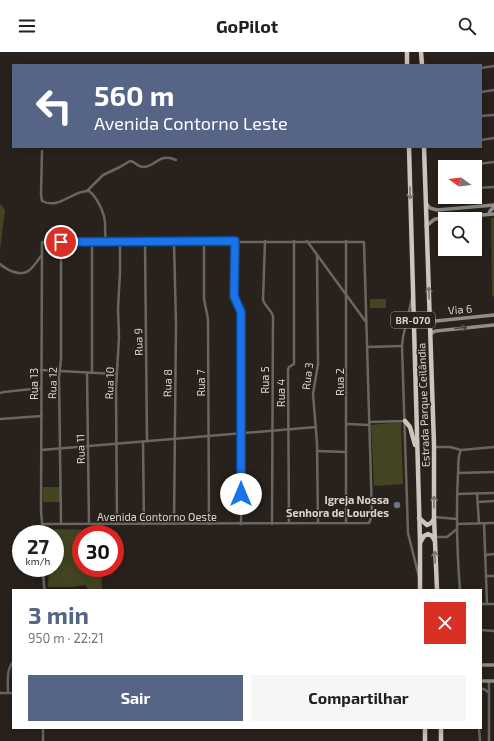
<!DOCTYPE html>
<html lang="pt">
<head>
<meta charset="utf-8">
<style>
  body { margin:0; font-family:"Exo 2",sans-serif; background:#f6f6f6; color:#202124; height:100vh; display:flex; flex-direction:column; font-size:15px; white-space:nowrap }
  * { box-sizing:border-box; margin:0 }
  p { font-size:13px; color:#757577 }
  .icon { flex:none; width:22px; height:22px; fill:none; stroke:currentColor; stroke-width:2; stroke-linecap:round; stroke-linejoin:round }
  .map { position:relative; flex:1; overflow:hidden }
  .details { position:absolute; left:12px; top:537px; width:470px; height:140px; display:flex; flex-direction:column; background:#fff; border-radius:0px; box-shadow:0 2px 10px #0003 }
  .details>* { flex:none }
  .hud { position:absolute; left:12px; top:12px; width:470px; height:84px; border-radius:0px; box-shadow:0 2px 10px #0003; background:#566486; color:#fff; overflow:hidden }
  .needle { width:26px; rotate:285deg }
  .tools { position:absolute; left:438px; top:108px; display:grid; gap:8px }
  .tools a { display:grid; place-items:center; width:44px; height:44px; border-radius:0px; background:#fff; box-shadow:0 2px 10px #0003; font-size:20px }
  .speed { position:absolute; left:12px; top:473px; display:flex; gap:8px; font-size:20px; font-weight:700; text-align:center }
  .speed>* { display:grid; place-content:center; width:52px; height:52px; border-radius:50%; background:#fff; box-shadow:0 2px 10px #0003; line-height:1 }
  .speed small { font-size:10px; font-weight:400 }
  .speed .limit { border:6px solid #d22; background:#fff; color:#111 }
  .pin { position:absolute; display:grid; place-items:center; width:34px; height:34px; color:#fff; margin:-17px; border:2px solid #fff; border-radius:50%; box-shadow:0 1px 4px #0007 }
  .me { position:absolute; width:44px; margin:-22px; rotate:0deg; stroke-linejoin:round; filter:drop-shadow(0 0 3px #0008) }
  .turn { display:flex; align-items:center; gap:14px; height:84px; padding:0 16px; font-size:18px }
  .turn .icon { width:52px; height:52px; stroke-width:2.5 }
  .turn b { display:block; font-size:28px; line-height:34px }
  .round { display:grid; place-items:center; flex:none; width:42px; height:42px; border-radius:0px; background:#f6f6f6 }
  .overview { display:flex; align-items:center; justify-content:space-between; height:68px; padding:0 16px }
  h1 { font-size:24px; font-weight:700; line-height:30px; color:#566486 }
  .action { display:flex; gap:8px; margin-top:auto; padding:8px 16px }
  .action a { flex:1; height:46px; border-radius:0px; background:#566486; color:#fff; font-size:16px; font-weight:700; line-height:46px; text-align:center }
  .action a+a { background:#f6f6f6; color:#202124 }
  header { display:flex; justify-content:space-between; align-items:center; height:52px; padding:0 16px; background:#fff; font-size:18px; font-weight:700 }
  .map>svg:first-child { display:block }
  .green { fill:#434422 }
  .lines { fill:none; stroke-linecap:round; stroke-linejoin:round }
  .street { stroke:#696662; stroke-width:2.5 }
  .secondary { stroke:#918c86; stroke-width:3.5 }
  .highway { stroke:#cdc4bb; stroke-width:4.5 }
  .oneway { stroke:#7b726b }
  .oneway2 { stroke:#4d4640 }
  .route-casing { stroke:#114b97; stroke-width:10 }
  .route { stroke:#1a73e8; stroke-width:7 }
  .worship-dot { fill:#6b7280; stroke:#29211b; stroke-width:1.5 }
  .labels { text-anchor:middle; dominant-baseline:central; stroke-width:3; stroke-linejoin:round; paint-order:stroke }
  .shield { fill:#29211b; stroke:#a49d99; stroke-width:1 }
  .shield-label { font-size:10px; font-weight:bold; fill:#d8d2cf }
  .street-label { font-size:11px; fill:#d8d2cf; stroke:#29211b }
  .poi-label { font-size:11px; font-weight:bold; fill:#d8d2cf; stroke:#29211b; text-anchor:end }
</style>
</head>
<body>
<header><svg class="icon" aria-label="menu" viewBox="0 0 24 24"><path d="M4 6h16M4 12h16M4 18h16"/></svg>GoPilot<svg class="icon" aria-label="search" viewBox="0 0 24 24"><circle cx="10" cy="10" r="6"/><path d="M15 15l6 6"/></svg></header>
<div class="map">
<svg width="494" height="689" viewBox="0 0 494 689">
  <rect width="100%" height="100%" fill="#29211b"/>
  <g class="green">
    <polygon points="0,151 5,158 0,198"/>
    <polygon points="491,166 494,166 494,245 492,243"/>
    <rect x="370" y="247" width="16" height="9"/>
    <polygon points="401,370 403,432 374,434 371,373"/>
    <rect x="43" y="435" width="17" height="15"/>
    <path d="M 52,477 L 113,478 L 118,481 L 121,489 L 121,501 L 115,507 L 115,482 L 81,482 L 81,495 L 79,498 L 79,506 L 81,510 L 81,516 L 105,516 C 100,522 102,530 102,538 L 89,538 L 85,533 L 72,535 L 48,535 L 49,516 L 55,516 L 55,482 L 50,482 Z"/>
  </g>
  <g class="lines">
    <g class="street">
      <polyline points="481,16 494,14"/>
      <polyline points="481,40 494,38"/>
      <polyline points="481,64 494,63"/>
      <polyline points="481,88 494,86"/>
      <path d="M 42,99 L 41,142 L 42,149 C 60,158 72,138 89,139 C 97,145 104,160 105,170 C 105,177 105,183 106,190"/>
      <polyline points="453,115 494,110"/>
      <polyline points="475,136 494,135"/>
      <path d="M 87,139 L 103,123 L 120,115 L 130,109 C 135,109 137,115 143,115 C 156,115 159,100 176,108"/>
      <polyline points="235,189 234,244 241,260 241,472"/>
      <path d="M 265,189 L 263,248 C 265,255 271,257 273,264 L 272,472"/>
      <polyline points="307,189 366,270"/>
      <polyline points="346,189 346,471"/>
      <polyline points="92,190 92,321"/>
      <polyline points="145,190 147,389"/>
      <polyline points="174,190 176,272 174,472"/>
      <polyline points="204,190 204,247 208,267 209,472"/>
      <polyline points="317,203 318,312 313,342 317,391 318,471"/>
      <path d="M 0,212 C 3,215 7,217 11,219 C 28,226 32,216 41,204"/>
      <polyline points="412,246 403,285 402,294 408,481 419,525"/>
      <polyline points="367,295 402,294"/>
      <polyline points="41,318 116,322"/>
      <polyline points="87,321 89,472"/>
      <polyline points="0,341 4,340 41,336"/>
      <polyline points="0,367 42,364"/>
      <polyline points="369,370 405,369"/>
      <polyline points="347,372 369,373"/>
      <polyline points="143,390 144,472"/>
      <polyline points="434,395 450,395 461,398 494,395"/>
      <polyline points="41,398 316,375"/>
      <polyline points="317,399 346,400"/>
      <polyline points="458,421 494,420"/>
      <polyline points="477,441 479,471"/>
      <polyline points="457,442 494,441"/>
      <polyline points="478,450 494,449"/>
      <polyline points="434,465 457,467"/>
      <polyline points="289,471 288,318 289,315 294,312 294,189"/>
      <polyline points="484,471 487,552"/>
      <polyline points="43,472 369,471 372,464 364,190 42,190 41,459 43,482"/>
      <polyline points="61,472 59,325 61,307 61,189"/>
      <polyline points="117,472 116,337 119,285 118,257 120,220 120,190"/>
      <polyline points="457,472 494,471"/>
      <polyline points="435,485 447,485 457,477"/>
      <polyline points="485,503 494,502"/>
      <polyline points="43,516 44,534 45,538"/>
      <polyline points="486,524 494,524"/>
      <path d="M 460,538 C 457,500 456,461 458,422 C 459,414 457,405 461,398"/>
      <polyline points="481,552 494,552"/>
      <polyline points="481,578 494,579"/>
      <polyline points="489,629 489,689"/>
      <polyline points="481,637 484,637 488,640"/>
      <polyline points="0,641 13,641"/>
      <path d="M 8,641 C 8,631 6,618 13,610"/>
      <polyline points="479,676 480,689"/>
      <polyline points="43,689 43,676"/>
    </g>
    <g class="secondary">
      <polyline points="426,151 430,156 437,158 494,153"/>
      <polyline points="489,162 490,159 494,155"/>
      <polyline points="426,174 435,167 494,162"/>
      <polyline points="430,264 433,268 436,269 494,263"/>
      <polyline points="430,283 433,280 436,279 494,273"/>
      <polyline points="481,613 494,613"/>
      <polyline points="481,629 494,629"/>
    </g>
    <g class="highway">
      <polyline points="407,0 407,13"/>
      <polyline points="421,0 422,13"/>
      <polyline points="409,95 420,489 420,538"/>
      <polyline points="424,95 434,393 434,465 437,538"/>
      <polyline points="405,369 410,375 415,393"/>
      <polyline points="419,466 427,473 431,471 434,467"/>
      <polyline points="421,489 424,484 428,482 432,484 435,489"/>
      <polyline points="425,676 425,689"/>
      <polyline points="441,676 441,689"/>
    </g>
  </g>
  <defs><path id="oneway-shaft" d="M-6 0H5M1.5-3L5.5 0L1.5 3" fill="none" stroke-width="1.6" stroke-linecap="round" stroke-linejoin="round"/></defs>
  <g class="oneway">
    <use href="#oneway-shaft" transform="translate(410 141) rotate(89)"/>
    <use href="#oneway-shaft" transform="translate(429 241) rotate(-92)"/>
    <use href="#oneway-shaft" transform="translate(434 450) rotate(-90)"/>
    <use href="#oneway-shaft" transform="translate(435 505) rotate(-92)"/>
  </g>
  <use class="oneway2" href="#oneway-shaft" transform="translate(461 276) rotate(-5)"/>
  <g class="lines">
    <defs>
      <polyline id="route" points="61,190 235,189 234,244 241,260 241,442"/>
    </defs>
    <use href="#route" class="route-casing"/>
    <use href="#route" class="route"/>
  </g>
  <circle class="worship-dot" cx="397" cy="453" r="4"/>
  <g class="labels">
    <rect class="shield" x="391" y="260" width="44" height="16" rx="3"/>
    <g class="shield-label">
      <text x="413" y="268">BR-070</text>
    </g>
    <g class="street-label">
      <text transform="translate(460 257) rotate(-5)">Via 6</text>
      <text transform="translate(138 290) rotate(-91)">Rua 9</text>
      <text transform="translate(307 324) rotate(-83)">Rua 3</text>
      <text transform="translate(264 328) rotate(-90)">Rua 5</text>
      <text transform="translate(339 330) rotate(-90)">Rua 2</text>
      <text transform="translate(52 331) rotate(-88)">Rua 12</text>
      <text transform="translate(109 331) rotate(-88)">Rua 10</text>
      <text transform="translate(167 331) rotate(-89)">Rua 8</text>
      <text transform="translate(200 331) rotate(-90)">Rua 7</text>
      <text transform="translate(33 332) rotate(-90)">Rua 13</text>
      <text transform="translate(280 341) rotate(-90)">Rua 4</text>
      <text transform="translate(423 353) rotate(-92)">Estrada Parque Ceilândia</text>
      <text transform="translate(80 397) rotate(-91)">Rua 11</text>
      <text x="157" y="464">Avenida Contorno Oeste</text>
    </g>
    <g class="poi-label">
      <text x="389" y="447">Igreja Nossa<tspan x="389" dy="13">Senhora de Lourdes</tspan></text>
    </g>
  </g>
</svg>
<div class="tools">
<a><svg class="needle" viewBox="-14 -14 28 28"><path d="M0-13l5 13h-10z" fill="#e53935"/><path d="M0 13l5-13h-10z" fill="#757577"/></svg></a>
<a><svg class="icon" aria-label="search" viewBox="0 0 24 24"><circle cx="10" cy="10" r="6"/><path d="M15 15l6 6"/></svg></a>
</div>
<div class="speed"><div>27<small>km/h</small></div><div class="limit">30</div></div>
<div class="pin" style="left:61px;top:190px;background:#d93025"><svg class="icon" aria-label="arrive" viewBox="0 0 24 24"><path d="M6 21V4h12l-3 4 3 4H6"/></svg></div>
<svg class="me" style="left:241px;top:442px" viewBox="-20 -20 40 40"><circle r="19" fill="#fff"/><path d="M0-13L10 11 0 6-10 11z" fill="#1a73e8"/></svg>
<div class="hud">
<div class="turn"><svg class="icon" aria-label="left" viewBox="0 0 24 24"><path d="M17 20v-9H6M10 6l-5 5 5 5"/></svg><div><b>560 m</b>Avenida Contorno Leste</div></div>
</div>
<section class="details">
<div class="overview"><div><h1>3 min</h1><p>950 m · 22:21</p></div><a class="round" style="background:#d93025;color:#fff"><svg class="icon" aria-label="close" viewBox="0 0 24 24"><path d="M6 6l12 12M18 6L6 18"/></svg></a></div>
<div class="action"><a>Sair</a><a>Compartilhar</a></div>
</section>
</div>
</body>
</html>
